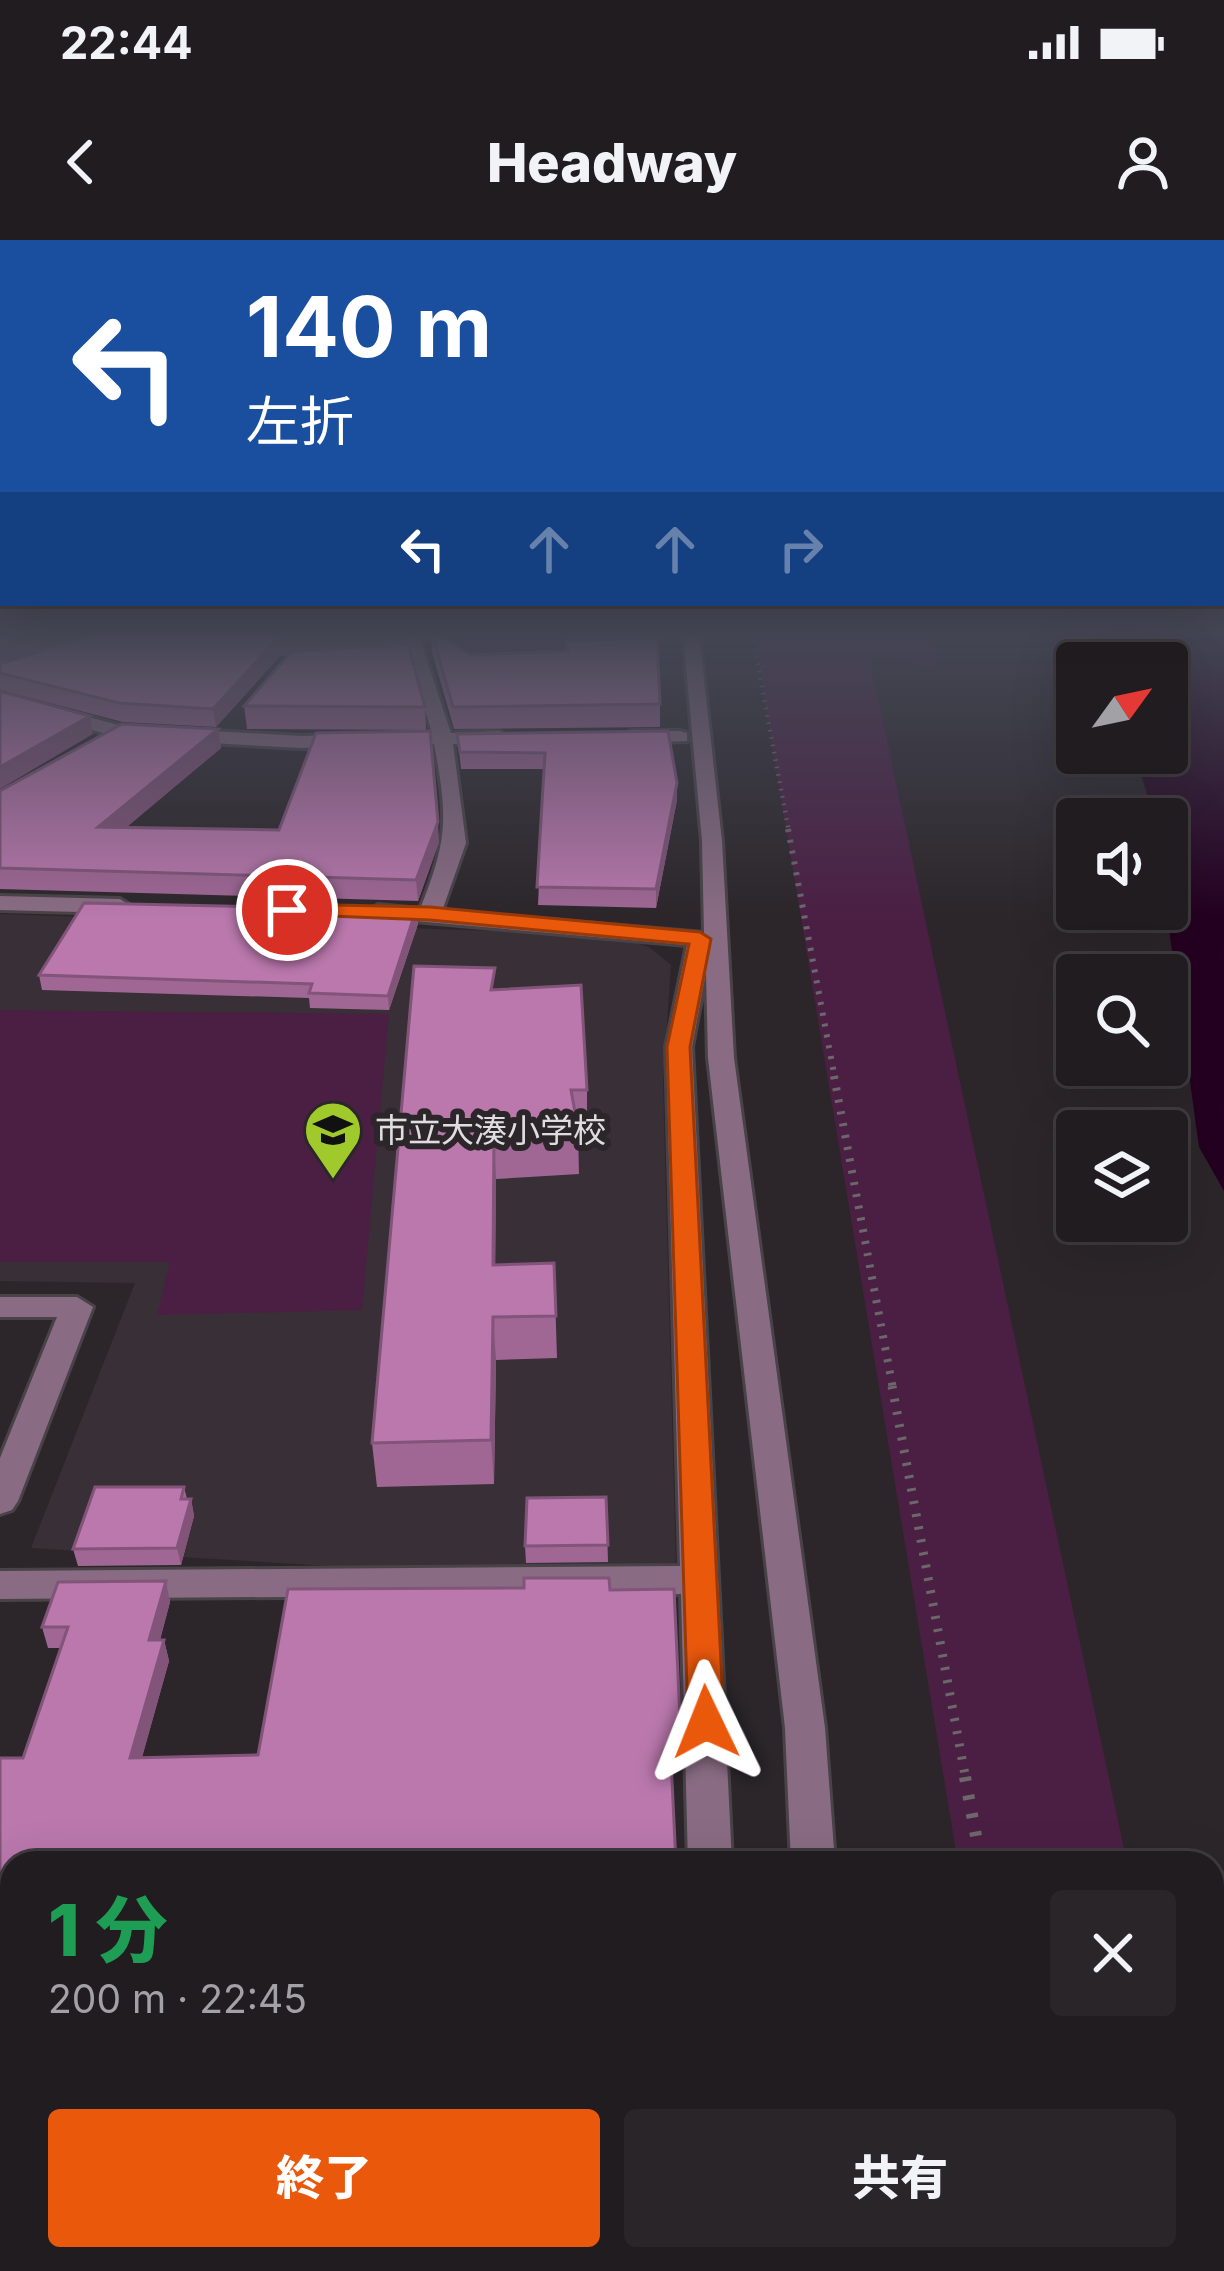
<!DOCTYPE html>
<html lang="ja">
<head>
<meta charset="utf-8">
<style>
  body { margin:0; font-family:Inter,"Noto Sans JP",sans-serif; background:#292529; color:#f1f3f6; height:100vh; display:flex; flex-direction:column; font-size:45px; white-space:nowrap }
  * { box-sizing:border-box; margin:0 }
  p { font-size:39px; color:#a2a1a5 }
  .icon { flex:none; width:66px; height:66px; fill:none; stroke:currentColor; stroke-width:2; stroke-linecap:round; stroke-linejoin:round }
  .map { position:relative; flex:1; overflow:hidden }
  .details { position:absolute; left:0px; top:1611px; width:1224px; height:420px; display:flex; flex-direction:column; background:#211c20; border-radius:36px 36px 0 0; box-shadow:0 12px 48px #0002,0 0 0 3px #3e3a3e }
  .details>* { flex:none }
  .guide { position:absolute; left:0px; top:0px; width:1224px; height:366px; box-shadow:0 12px 48px #0002,0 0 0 3px #3e3a3e; background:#1a4fa0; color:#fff; overflow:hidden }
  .needle { width:78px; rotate:57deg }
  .buttons { position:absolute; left:1056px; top:402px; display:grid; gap:24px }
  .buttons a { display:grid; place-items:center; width:132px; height:132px; border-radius:12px; background:#211c20; box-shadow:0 12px 48px #0002,0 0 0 3px #3e3a3e; font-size:60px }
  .pin { position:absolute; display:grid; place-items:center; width:102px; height:102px; color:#fff; margin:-51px; border:6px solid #fff; border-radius:50%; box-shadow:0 3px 12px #0007 }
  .me { position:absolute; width:132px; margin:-66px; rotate:358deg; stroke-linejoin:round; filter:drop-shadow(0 0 9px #0008) }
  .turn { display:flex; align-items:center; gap:42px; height:252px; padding:0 48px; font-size:54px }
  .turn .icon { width:156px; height:156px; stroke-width:2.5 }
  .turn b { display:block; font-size:84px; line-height:102px }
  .lanes { display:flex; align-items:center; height:114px; padding:0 48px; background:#0003; justify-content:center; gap:60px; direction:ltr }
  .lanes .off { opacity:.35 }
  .round { display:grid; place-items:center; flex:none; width:126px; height:126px; border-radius:12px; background:#292529 }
  .overview { display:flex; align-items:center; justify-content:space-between; height:204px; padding:0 48px }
  h1 { font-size:72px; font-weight:800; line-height:90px; color:#1e9e55 }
  .action { display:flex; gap:24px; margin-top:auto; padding:24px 48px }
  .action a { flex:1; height:138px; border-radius:12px; background:#ea580c; color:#fff; font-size:48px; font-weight:800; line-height:138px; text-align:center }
  .action a+a { background:#292529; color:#f1f3f6 }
  .status { display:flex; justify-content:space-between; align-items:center; height:84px; padding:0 60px; background:#211c20; direction:ltr }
  .status svg { height:33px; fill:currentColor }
  header { display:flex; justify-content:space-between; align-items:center; height:156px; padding:0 48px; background:#211c20; font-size:54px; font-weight:800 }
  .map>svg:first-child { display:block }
  .built { fill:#392f36 }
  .green { fill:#4b1f44 }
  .water { fill:#250021 }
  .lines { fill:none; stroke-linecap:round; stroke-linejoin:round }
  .minor-casing { stroke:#494347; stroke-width:6 }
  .path-far4 { stroke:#6c676b; stroke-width:4.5; stroke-dasharray:1.5 6; stroke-linecap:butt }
  .path-far3 { stroke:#6c676b; stroke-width:6; stroke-dasharray:3 8; stroke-linecap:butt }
  .path-far2 { stroke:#6c676b; stroke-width:8; stroke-dasharray:3 9; stroke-linecap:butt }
  .path-far1 { stroke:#6c676b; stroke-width:9; stroke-dasharray:3 10; stroke-linecap:butt }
  .path { stroke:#6c676b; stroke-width:12; stroke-dasharray:4.5 14; stroke-linecap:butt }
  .minor { fill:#896c83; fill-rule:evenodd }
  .wall { fill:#a06795 }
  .shaded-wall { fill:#825479 }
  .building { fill:#ba78ad; stroke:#825479; stroke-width:3 }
  .route { fill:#ea580c; stroke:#983908; stroke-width:3 }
  .labels { text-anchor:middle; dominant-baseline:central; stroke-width:12; stroke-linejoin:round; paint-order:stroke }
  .poi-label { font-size:33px; fill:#e0dde0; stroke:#2c262a; text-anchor:start }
</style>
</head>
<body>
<div class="status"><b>22:44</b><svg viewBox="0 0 49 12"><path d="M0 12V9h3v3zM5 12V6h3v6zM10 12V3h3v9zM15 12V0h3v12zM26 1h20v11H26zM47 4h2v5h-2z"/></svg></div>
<header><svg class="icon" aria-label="back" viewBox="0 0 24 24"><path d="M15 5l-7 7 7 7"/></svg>Headway<svg class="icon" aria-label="person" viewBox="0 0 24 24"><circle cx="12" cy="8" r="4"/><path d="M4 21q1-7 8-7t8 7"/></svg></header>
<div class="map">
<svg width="1224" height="2031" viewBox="0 0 1224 2031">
  <rect width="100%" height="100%" fill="#2c262a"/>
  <polygon class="built" points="0,674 612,695 649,707 671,725 663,841 676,1325 561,1340 31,1308 135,1043 0,1041"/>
  <g class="green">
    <polygon points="484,394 647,394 650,397 590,403 594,417 448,433 437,397"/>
    <polygon points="754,394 934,394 936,428 868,412 1127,1623 958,1623"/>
    <polygon points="0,770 389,774 362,1070 157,1075 170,1022 0,1022"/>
    <polygon points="1023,2019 1211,2019 1214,2031 1025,2031"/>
  </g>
  <polygon class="water" points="1099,394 1224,394 1224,951 1199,907 1167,674 1167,579 1155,579 1134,513 1167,513 1167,423 1107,423"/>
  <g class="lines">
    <defs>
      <g id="minor">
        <path d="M 402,394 L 418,394 L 451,493 L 499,491 L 508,497 L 499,503 L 453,504 L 466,603 L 442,671 L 704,693 L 702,601 L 683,394 L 699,394 L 722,601 L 734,818 L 825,1488 L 835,1623 L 791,1623 L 785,1488 L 708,818 L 706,732 L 692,807 L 732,1623 L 688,1623 L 681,1354 L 0,1359 L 0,1331 L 680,1326 L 666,807 L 687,705 L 370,677 L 367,672 L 378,665 L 420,669 C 448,600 448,577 434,504 L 301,508 L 121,498 L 0,464 L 0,453 L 122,486 L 301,496 L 432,493 Z"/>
        <polygon points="680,491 687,493 687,501 631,503 622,497 631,491"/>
        <polygon points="0,656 120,659 131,666 120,673 0,670"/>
        <polygon points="0,1057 77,1057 93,1067 18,1261 12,1270 0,1274 0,1218 57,1077 0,1077"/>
        <rect x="0" y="1729" width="12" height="44"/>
        <polygon points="697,2019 749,2019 750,2031 698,2031"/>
        <polygon points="810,2019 862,2019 863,2031 811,2031"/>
      </g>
    </defs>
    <use href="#minor" class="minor-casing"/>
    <polyline class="path-far4" points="752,394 789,592"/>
    <polyline class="path-far3" points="788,589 835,839"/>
    <polyline class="path-far2" points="834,836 893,1149"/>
    <polyline class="path-far1" points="892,1146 966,1540"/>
    <g class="path">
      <polyline points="965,1537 981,1623"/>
      <polyline points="1050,2019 1052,2031"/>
    </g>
    <use href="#minor" class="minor"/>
  </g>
  <g class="wall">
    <polygon points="0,394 401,394 402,404 425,467 426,490 247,489 244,466 288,415 280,416 216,487 123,482 0,450 0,424 67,402"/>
    <polygon points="431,394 470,415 566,411 566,401 660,464 660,487 454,489 432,412"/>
    <polygon points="218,489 221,508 126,587 439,602 418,661 0,649 0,551"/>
    <polygon points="457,494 677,543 677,560 656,668 538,665 544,529 461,529"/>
    <polygon points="416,670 418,684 389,770 310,768 309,758 42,750 39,735"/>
    <polygon points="496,750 587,850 587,890 578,890 579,934 496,939 495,1025 554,1023 557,1118 496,1120 494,1244 377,1247 372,1203"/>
    <polygon points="184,1247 187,1259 191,1259 194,1276 181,1325 78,1326 73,1309"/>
    <polygon points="606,1257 608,1322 526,1323 525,1306"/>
    <polygon points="166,1341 170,1362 160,1400 164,1400 169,1421 142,1517 258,1515 610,1350 681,1500 680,1521 671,1522 676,1623 12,1623 12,1709 0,1709 0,1518 23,1518 61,1408 48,1408 42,1387"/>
  </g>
  <g class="shaded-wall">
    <polygon points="34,394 95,394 0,423 0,404"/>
    <polygon points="334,394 401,394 402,407 280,416 216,487 213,469 278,398"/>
    <polygon points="90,476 93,494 0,549 0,527"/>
    <polygon points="218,489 221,508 102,608 98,587"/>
    <polygon points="677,543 677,560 656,668 656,649"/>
    <polygon points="438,582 439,602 418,661 416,640"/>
    <polygon points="416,670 418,684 389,770 388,756"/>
    <polygon points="494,899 496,939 495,1067 493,1025"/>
    <polygon points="493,1077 496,1120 494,1244 491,1200"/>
    <polygon points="191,1259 194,1276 181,1325 177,1308"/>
    <polygon points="166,1341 170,1362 154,1421 149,1400"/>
    <polygon points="164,1400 169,1421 136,1539 130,1518"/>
  </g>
  <g class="building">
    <polygon points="0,394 34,394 0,404"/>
    <polygon points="93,394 334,394 278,398 213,469 119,463 0,433 0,424"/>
    <polygon points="432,394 437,394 470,415 568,411 566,401 657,398 660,464 453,467"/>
    <polygon points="408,404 425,467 244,466 291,412"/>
    <polygon points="0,451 90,476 0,527"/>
    <polygon points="122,484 218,489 98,587 279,590 316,493 430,491 438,582 416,640 0,628 0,551"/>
    <polygon points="668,491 677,543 656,649 537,647 545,513 460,512 457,494"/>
    <polygon points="84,663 416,670 388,756 309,753 312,744 39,735"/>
    <polygon points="414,726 495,728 491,750 581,745 587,850 571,850 579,894 494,899 493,1025 554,1023 556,1076 493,1077 491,1200 372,1203"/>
    <polygon points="95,1247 184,1247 181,1259 191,1259 177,1308 73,1309"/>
    <polygon points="606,1257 608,1305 525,1306 527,1258"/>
    <polygon points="524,1338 609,1338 610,1350 674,1349 681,1500 670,1500 676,1623 551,1623 552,1611 462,1611 461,1623 12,1623 12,1687 0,1688 0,1518 23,1518 68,1387 42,1387 58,1342 166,1341 149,1400 164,1400 130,1518 258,1515 288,1349 524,1348"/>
    <polygon points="0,1777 12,1777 12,2019 691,2019 691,2031 0,2031"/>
  </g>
  <linearGradient id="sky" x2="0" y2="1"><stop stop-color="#181517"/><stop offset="0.58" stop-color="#454755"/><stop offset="1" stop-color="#454755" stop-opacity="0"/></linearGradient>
  <rect width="1224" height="678" fill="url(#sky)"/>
  <polygon class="route" points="287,664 430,667 700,692 711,699 690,807 724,1482 719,1492 706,1497 693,1492 688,1482 667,807 689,704 430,680 280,674 277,670"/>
  <defs>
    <symbol id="school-pin" viewBox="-11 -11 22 30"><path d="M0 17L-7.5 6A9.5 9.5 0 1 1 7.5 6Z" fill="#a0c92c" stroke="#2c262a"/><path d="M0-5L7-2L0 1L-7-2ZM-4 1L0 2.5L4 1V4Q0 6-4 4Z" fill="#111"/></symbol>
  </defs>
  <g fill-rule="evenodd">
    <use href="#school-pin" x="300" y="857" width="66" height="90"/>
  </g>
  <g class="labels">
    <g class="poi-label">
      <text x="375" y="890">市立大湊小学校</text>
    </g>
  </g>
</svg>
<div class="buttons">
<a><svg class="needle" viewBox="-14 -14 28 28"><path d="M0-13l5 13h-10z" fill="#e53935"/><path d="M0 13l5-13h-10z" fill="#a2a1a5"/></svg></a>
<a><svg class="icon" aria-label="sound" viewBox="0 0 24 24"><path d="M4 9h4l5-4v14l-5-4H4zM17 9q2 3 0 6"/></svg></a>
<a><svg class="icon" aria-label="search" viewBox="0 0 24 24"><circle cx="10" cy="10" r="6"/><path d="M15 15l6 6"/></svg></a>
<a><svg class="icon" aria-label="layers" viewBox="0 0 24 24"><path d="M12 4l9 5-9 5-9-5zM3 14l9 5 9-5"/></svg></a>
</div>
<div class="pin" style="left:287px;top:670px;background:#d93025"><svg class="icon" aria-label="arrive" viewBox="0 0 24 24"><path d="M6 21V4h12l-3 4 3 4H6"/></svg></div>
<svg class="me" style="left:706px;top:1482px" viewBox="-20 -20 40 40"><path d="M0-17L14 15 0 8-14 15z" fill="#ea580c" stroke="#fff" stroke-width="4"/></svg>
<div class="guide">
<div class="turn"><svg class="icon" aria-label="left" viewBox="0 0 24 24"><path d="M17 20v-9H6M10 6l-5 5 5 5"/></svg><div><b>140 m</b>左折</div></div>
<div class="lanes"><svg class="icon" aria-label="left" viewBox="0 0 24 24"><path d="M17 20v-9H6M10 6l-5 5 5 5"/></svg><svg class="icon off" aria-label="ahead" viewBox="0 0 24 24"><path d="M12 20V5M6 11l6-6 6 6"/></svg><svg class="icon off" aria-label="ahead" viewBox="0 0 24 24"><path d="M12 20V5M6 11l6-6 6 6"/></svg><svg class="icon off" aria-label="right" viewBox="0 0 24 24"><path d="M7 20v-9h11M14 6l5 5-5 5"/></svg></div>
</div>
<section class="details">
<div class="overview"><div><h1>1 分</h1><p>200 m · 22:45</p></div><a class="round"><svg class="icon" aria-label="close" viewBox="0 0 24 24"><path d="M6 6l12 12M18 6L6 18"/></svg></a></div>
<div class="action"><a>終了</a><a>共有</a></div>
</section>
</div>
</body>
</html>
